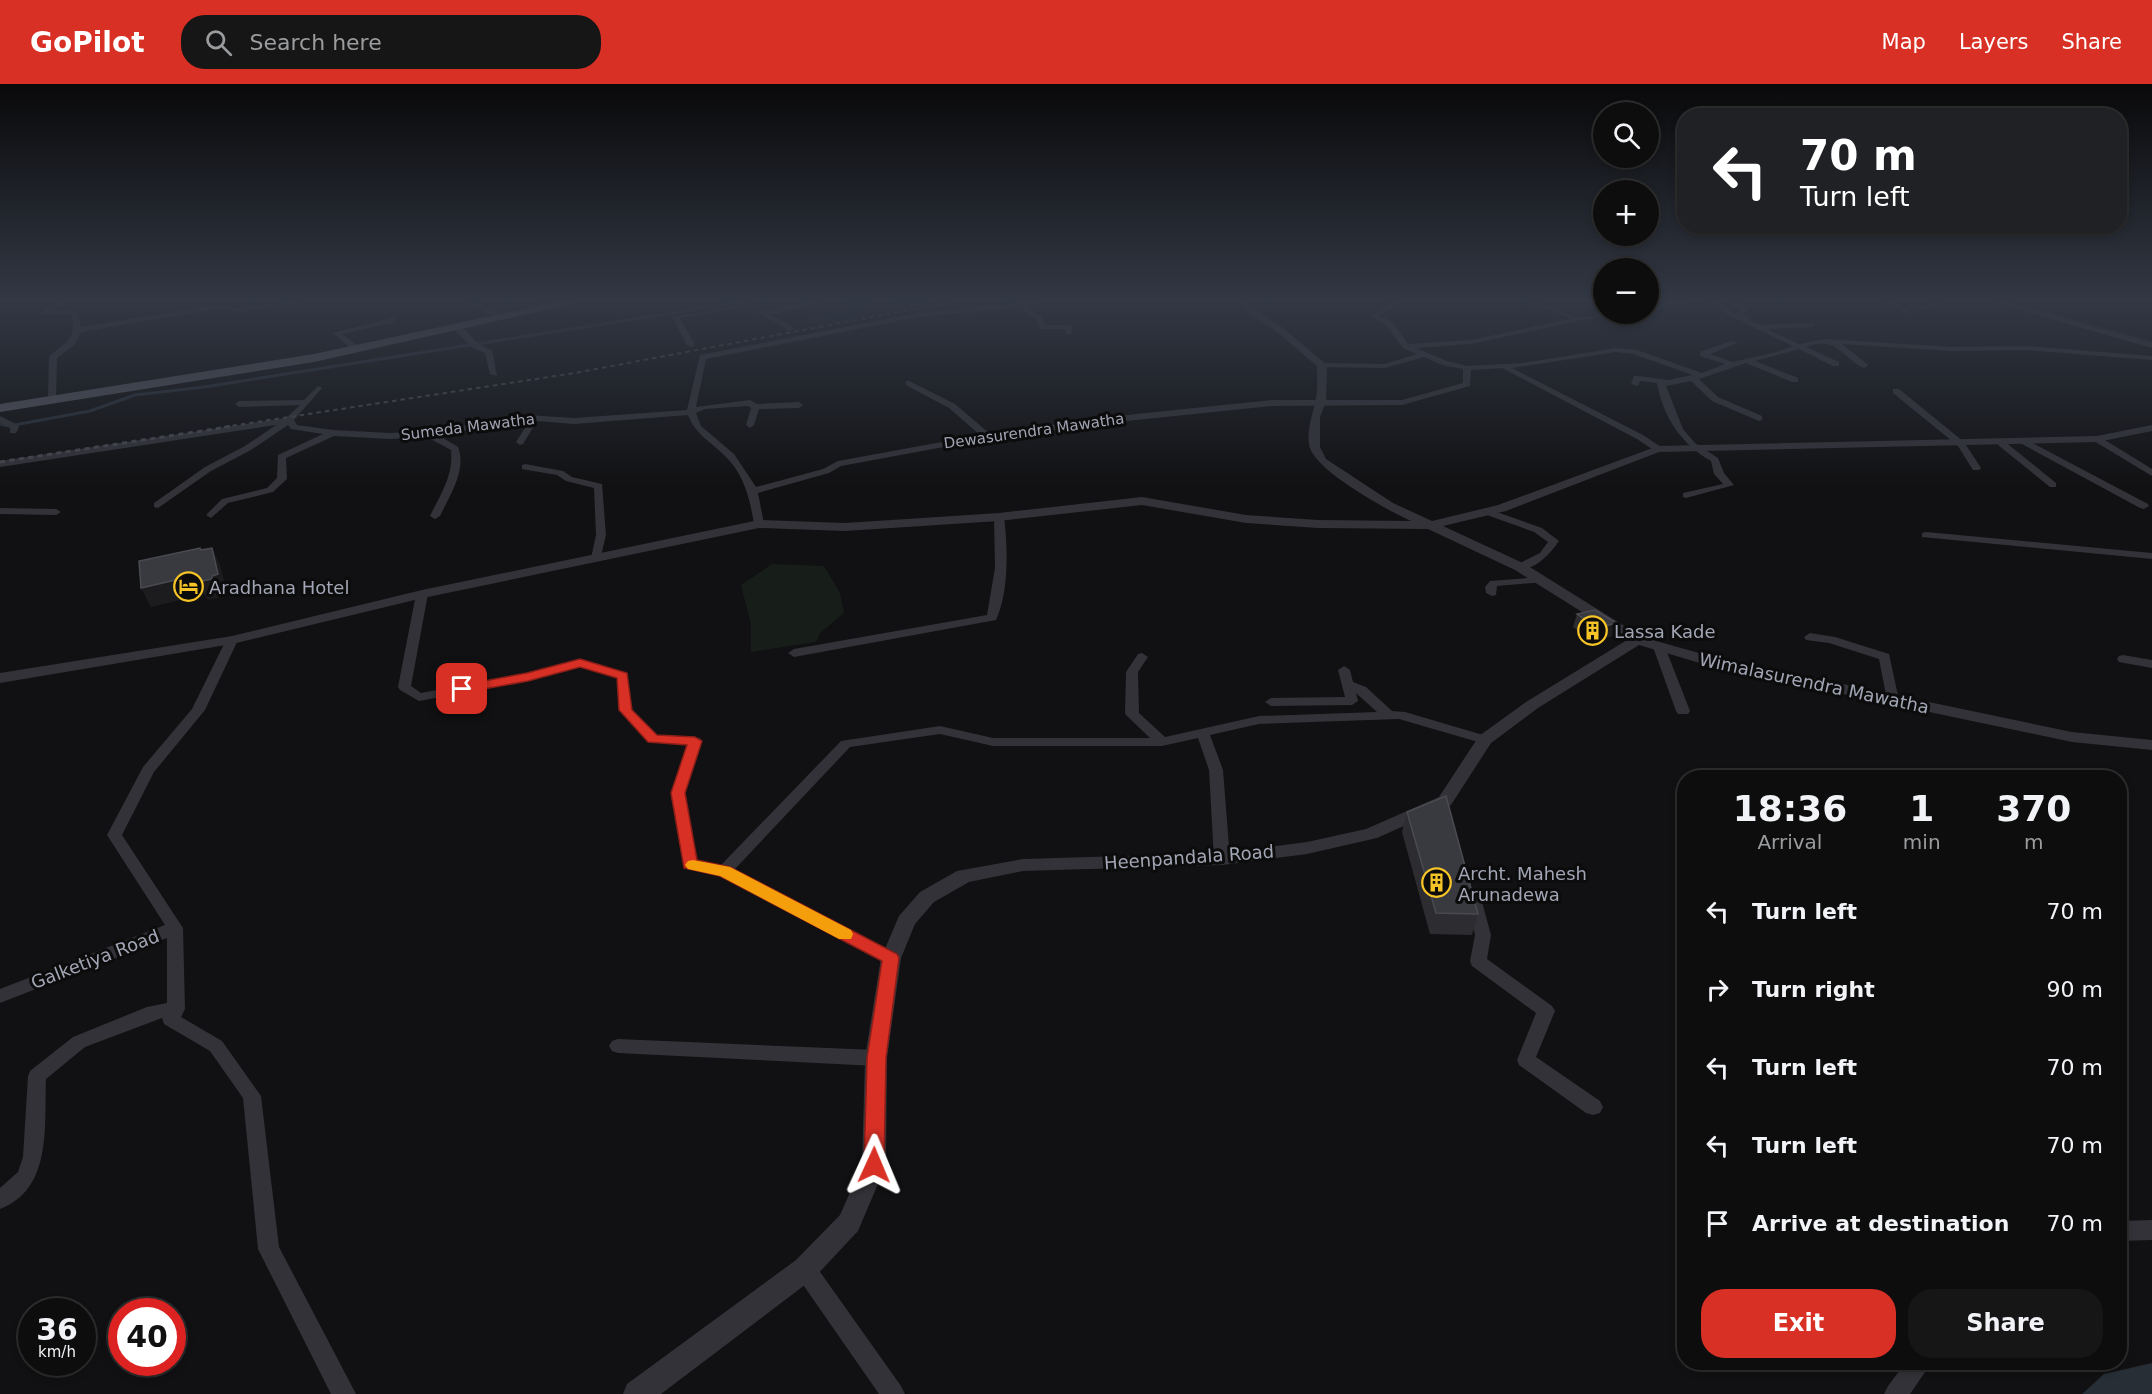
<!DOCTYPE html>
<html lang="en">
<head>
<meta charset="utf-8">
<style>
  body { margin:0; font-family:"DejaVu Sans",sans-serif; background:#161617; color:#f1f3f6; height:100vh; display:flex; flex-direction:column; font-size:22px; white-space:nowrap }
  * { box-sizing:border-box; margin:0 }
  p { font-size:20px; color:#9a9c9e }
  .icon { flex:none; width:33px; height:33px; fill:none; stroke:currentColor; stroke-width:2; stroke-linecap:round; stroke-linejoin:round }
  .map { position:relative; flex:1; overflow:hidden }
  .panel { position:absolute; left:1677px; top:686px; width:450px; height:600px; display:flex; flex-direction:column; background:#0d0d0e; border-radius:24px; box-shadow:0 3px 9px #0003,0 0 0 2px #2d2d2e }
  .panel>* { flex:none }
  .top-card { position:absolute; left:1677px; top:24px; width:450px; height:126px; border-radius:24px; box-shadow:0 3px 9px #0003,0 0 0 2px #2d2d2e; background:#202124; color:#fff; overflow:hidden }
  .tools { position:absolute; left:1593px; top:18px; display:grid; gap:12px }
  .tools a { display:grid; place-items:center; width:66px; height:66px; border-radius:50%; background:#0d0d0e; box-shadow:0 3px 9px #0003,0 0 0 2px #2d2d2e; font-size:30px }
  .speed { position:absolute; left:18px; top:1214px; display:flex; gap:12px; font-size:30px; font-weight:700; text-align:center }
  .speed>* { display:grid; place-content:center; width:78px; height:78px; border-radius:50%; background:#0d0d0e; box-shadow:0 3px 9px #0003,0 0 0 2px #2d2d2e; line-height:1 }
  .speed small { font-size:15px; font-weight:400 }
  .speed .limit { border:9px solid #d22; background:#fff; color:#111 }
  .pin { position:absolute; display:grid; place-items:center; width:51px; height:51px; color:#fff; margin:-26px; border-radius:12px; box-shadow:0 3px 9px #0006 }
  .me { position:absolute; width:66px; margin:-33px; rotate:1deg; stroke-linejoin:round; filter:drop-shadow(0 0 4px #0008) }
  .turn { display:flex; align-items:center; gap:21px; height:126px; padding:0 24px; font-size:27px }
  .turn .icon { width:78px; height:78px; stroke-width:2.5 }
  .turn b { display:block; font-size:42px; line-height:51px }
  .eta { display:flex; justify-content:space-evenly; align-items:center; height:102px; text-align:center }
  .eta b { font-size:36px; font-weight:800; line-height:42px }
  .button { display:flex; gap:12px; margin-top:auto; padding:12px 24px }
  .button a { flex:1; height:69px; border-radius:24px; background:#d93025; color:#fff; font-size:24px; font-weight:800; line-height:69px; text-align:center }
  .button a+a { background:#161617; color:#f1f3f6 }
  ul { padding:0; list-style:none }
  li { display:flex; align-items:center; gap:18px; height:78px; padding:0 24px }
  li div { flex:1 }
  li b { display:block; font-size:22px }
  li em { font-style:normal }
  header { display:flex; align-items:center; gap:36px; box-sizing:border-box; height:84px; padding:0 30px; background:#d93025; color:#fff }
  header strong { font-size:28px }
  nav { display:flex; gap:33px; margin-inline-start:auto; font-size:21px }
  .search { width:420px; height:54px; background:#161617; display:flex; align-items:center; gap:15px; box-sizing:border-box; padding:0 21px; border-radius:24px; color:#9a9c9e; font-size:22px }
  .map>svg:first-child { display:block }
  .green { fill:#171d19 }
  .water { fill:#272e36 }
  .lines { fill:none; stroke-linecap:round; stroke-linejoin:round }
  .stream { stroke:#272e36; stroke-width:3 }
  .minor { fill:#323238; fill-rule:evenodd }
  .tertiary { fill:#323238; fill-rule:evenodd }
  .primary { fill:#4e4f57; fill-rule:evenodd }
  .rail-far1 { stroke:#45464d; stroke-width:2; stroke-dasharray:4.5 4; stroke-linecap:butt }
  .rail { stroke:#45464d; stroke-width:3; stroke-dasharray:5 4.5; stroke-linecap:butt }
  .wall { fill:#2d2d31 }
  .shaded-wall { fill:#1c1c1f }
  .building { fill:#393a3f; stroke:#4a4b51; stroke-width:1.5 }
  .route { fill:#d93025; stroke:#8d1f18; stroke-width:1.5 }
  .slow { fill:#f59e0b }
  .labels { text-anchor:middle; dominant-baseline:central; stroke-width:6; stroke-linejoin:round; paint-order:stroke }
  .far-street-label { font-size:15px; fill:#a2a6b4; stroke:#0c0c0d }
  .poi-label { font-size:18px; fill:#a2a6b4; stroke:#0c0c0d; text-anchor:start }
  .street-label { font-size:18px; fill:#a2a6b4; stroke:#0c0c0d }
</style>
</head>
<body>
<header>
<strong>GoPilot</strong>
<div class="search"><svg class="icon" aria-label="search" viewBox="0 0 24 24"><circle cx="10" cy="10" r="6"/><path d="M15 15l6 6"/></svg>Search here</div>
<nav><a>Map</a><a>Layers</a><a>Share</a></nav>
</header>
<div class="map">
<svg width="2152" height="1310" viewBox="0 0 2152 1310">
  <rect width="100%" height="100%" fill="#111113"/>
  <g class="green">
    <path d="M 842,217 L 936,217 L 938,218 L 904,226 L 890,219 L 878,219 L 864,224 L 870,231 C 850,236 811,247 792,241 L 794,238 L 847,225 Z"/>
    <polygon points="772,480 824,482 840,509 844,529 820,549 816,558 751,568 751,541 741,501"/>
  </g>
  <polygon class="water" points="2152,1279 2152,1310 2082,1310 2104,1290"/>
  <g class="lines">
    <g class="stream">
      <polyline points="2021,223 2152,259"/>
      <polyline points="0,340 9,342 90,327 135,311 204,303 748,217"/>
    </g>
    <g class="minor">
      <path d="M 60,217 L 69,217 L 54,226 L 77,227 L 81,243 L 210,222 C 222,221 234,224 244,223 C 266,222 288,217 311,217 L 240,228 L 228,225 L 210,226 L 81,248 L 75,260 L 57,274 L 56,315 L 52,317 L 48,315 L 49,273 C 67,255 76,259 72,230 L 44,230 L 41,228 Z"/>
      <polygon points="462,217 472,217 504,232 498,233"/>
      <polygon points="536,217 543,217 544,225 540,225"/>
      <polygon points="738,217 746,217 750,222 680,234 695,261 691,263 687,261 672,233 741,221"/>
      <polygon points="814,217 820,219 770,231 793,243 794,245 790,247 757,228"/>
      <path d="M 1033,217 L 1049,217 L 1026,223 L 1041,233 L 1046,241 L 1071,241 L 1072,250 L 1066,250 L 1065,245 L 1040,245 L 1036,235 L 1019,224 L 918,233 L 706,275 L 696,323 L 750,316 L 757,320 L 799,318 L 803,321 L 799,324 L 759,325 L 754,341 L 750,344 L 746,341 L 751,324 L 748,322 L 705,325 L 696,329 L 701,342 L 734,370 L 756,403 L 823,385 L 838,377 L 980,351 L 949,324 L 906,301 L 906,297 L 909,297 L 955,320 L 989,349 L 1136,330 L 1272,316 L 1402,316 L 1463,299 L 1463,285 L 1442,281 L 1424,273 L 1385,284 L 1319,283 L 1319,279 L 1322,279 L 1385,280 L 1417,270 L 1403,264 L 1386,241 L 1370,232 L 1394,217 L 1403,217 L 1379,232 L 1392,237 L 1408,260 L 1471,256 L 1571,235 L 1529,217 C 1547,217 1561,231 1579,233 C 1589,235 1601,229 1610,230 L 1471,260 L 1416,264 L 1447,277 L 1467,282 L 1523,279 L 1616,264 L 1637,266 L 1702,289 L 1725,280 L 1700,272 L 1700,268 L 1731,257 L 1738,259 L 1710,270 L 1732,278 L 1777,268 L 1793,262 L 1728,231 L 1707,217 L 1715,217 L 1736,230 L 1737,228 L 1740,226 L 1729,217 L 1737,217 L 1747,225 L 1747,227 L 1744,229 L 1751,237 L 1760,241 L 1814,239 L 1815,241 L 1811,243 L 1767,245 L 1799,260 L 1825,255 L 1953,263 L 2027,262 L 2152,272 L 2152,276 L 2027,266 L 1953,267 L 1842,260 L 1867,280 L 1868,282 L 1864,284 C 1840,273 1838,251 1806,263 L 1839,278 L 1839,282 L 1833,282 L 1799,265 L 1755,277 L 1798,294 L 1798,298 L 1792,298 L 1746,279 L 1699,295 L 1718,313 L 1762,332 L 1762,336 L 1759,337 L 1712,317 L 1691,297 L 1666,302 L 1683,345 L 1695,359 L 1718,374 L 1724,389 L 1734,401 L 1686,414 L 1683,413 L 1683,409 L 1723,400 L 1714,390 L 1711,377 C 1681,360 1663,333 1657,299 L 1640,297 L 1638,302 L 1631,300 L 1634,292 L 1637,292 L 1668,296 L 1693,291 L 1633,270 L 1616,268 L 1512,284 L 1643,351 L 1661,363 L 1661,367 L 1655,367 L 1637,355 L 1502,284 L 1471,286 L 1470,302 L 1402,321 L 1272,322 L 1136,336 L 987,355 L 841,382 L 829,389 L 758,409 L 764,440 L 759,443 L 754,440 C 750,415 744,390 725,372 C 710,357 696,351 688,331 L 574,340 L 537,337 L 523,360 L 520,361 L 516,358 L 528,339 L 525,337 L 438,351 L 458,363 C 467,386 450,411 440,432 L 435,435 L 430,432 C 440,411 454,391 451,366 L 427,353 L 390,355 L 334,352 L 286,374 L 287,395 L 273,408 L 228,419 L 211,434 L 206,431 L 222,415 L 267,404 L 277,394 L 278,371 L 323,350 L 291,345 L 288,341 L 251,366 L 211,387 L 158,424 L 154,423 L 154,419 L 205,383 L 245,362 L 276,341 L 0,383 L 0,377 L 286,334 L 300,321 L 239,323 L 235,320 L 239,317 L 304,316 L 318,302 L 322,304 L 294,336 L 297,341 L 333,346 L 390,349 L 429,347 L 527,331 L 574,334 L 687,326 L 700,271 L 918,229 Z"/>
      <polygon points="1681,217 1703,217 1648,226 1648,222"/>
      <polygon points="1880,217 1890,217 1910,228 1905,229"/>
      <polygon points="1934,217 1941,217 1938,223 1923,225 1920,223 1933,220"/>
      <polygon points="1989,217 2001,217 2152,260 2152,264"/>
      <polygon points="392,234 395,234 395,238 342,250 359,263 359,267 353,267 333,249"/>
      <polygon points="454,241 460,241 479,260 492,266 497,292 490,290 485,269 473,264 454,245"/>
      <polygon points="1893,305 1899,305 1964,358 1981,384 1979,386 1973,386 1958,362 1893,309"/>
      <polygon points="0,332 18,341 19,343 16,349 10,349 10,344 0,338"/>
      <polygon points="2094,353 2100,353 2152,385 2152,392 2094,357"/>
      <polygon points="2025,355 2148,420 2149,422 2144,425 2140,424 2022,360 2021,358"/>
      <polygon points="1998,357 2004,357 2056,399 2056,403 2050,403 1998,361"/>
      <polygon points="525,380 563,387 572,393 602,400 606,451 600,476 592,476 591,474 596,451 594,404 566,397 557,391 522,385 522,381"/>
      <polygon points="0,424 56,425 61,428 56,431 0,430"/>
      <path d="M 1488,425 L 1542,444 L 1559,457 C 1550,470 1534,488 1516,485 L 1516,481 L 1540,469 L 1548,458 L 1534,448 L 1484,430 L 1484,426 Z"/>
      <path d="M 999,430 L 1004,433 C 1008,463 1009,509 996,536 L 794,573 L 788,569 L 794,565 L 987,531 L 995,484 L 994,433 Z"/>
      <polygon points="1926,448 2152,469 2152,475 1922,453 1922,449"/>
      <polygon points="1541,493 1545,494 1545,498 1497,502 1496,511 1492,512 1486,509 1485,503 1490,497"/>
      <polygon points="422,507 428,510 411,602 421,609 527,589 580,575 627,589 632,625 657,651 700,654 702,657 685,709 697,777 721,781 841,657 940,642 993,654 1150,654 1125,630 1126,588 1138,570 1142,569 1148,573 1138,588 1139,629 1165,653 1259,632 1377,628 1356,609 1358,617 1352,621 1271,622 1265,618 1271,614 1345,613 1338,586 1344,582 1350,586 1353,598 1366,603 1392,627 1405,628 1490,653 1492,656 1485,660 1399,635 1259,640 1210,651 1223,686 1230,775 1227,779 1217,779 1214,775 1209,686 1198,654 1162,662 993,662 940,650 850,663 734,786 897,870 899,874 897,878 891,880 720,792 685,785 671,709 687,661 648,658 619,626 617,594 580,583 528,597 419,617 400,606 398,603 416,510"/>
      <polygon points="1810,549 1835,553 1889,570 1899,616 1898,619 1893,620 1887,616 1879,575 1829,559 1806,556 1804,553"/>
      <path d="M 232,552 L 238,556 L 205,626 L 154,688 L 122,751 L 183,844 L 185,925 L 181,933 L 222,957 L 261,1012 L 279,1163 L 356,1310 L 331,1310 L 258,1165 L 243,1014 L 210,967 L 164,940 L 162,934 L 85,963 L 46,995 C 44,1041 53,1105 0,1125 L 0,1104 L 18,1088 L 23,1073 L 28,992 L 30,987 L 73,953 L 147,923 L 167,919 L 167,854 L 0,919 L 0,905 L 165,841 L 107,751 L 143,683 L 192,625 L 226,556 Z"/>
      <polygon points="1659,559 1665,563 1690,627 1688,630 1678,630 1676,627 1653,563"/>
      <polygon points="2123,571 2152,576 2152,584 2119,578 2117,575 2119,572"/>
      <polygon points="1473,808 1479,810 1481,814 1491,851 1487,875 1552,922 1555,927 1536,973 1600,1017 1603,1023 1600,1029 1593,1031 1586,1029 1519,981 1517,976 1536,929 1472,882 1470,877 1475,851 1465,814 1467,810"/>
      <polygon points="618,955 876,966 882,969 885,974 882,979 876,982 618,969 612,967 609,962 612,957"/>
      <polygon points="2152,1136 2152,1156 2120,1157 2120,1137"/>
      <polygon points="805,1175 813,1178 901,1302 905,1310 879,1310 797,1192 794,1185 797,1178"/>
      <polygon points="1906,1278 1932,1278 1910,1310 1884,1310 1888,1302"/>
    </g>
    <path class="tertiary" d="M 1238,217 L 1247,217 L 1250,222 L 1283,244 L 1327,281 L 1326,318 L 1320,333 L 1320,363 L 1326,375 L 1393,419 L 1432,437 L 1498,421 L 1658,362 L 2097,352 L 2152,341 L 2152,347 L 2097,358 L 1659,368 L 1506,427 L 1443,442 L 1525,480 L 1642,553 L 1713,573 L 2072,648 L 2152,656 L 2152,666 L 2072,658 L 1710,582 L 1639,561 L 1538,624 L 1491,659 L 1451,721 L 1377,754 L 1307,770 L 1222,781 L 1023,787 L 969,798 L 934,818 L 915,840 L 901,874 L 887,974 L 886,1081 L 858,1147 L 814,1194 L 661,1310 L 623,1310 L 627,1300 L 796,1176 L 840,1131 L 862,1081 L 865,974 L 881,874 L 899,832 L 920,808 L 957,787 L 1023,775 L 1222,769 L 1307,758 L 1366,745 L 1439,713 L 1479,652 L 1526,618 L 1627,556 L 1515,486 L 1428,445 L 1318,444 L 1246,439 L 1142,421 L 999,437 L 845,447 L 759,444 L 423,514 L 232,560 L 0,599 L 0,589 L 232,552 L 422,506 L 759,436 L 845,439 L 999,429 L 1142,413 L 1246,431 L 1318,436 L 1411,437 C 1389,427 1311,385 1309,360 C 1307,345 1312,333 1315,319 C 1318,308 1317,294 1317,282 L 1277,248 L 1244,226 Z"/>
    <polygon class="primary" points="561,217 586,217 314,278 0,328 0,320 314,270"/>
    <polyline class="rail-far1" points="224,343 575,289 957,217"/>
    <polyline class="rail" points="0,378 234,342"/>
  </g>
  <g class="wall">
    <polygon points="1577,530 1612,552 1594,557 1573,543"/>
    <polygon points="1407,728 1478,830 1472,851 1430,850 1402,748"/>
  </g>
  <g class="shaded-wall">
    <polygon points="212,464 220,481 227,508 221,510 221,513 208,516 204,510 151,523 141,504"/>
    <polygon points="1616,539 1612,552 1594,557 1598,544"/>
  </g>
  <g class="building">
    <polygon points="200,464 201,466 212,464 218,490 212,492 212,495 198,498 197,491 141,504 139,477"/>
    <polygon points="1595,526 1616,539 1598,544 1577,530"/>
    <polygon points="1446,712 1478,830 1436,829 1407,728"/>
  </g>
  <linearGradient id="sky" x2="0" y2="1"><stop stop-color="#09090a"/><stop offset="0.54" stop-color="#323844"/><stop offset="1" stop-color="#323844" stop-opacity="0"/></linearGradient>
  <rect width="2152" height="401" fill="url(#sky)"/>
  <polygon class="route" points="580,575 627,589 632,626 657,651 695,653 702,657 685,709 697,776 730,783 897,870 899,874 886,974 884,1081 882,1087 874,1090 867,1087 864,1081 867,974 882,877 720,792 684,784 671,709 687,661 648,658 619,626 617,594 580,583 528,597 462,609 456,605 462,601 527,589"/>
  <polygon class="slow" points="693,776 730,783 851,846 853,850 851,855 839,855 720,792 688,785 685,781 688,777"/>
  <defs>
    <symbol id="hotel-ring" viewBox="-11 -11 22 22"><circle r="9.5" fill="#0c0c0d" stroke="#f6c426" stroke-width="1.5"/><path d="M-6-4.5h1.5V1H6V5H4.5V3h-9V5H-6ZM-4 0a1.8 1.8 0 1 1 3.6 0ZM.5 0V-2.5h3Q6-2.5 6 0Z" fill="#f6c426"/></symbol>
    <symbol id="building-ring" viewBox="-11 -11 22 22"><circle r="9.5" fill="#0c0c0d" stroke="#f6c426" stroke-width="1.5"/><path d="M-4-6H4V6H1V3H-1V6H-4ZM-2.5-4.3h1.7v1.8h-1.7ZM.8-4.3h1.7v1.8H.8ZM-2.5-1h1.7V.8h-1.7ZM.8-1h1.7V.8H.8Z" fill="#f6c426"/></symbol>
  </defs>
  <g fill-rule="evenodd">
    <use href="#hotel-ring" x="172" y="486" width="33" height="33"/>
    <use href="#building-ring" x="1576" y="530" width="33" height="33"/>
    <use href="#building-ring" x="1420" y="782" width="33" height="33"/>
  </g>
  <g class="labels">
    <g class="far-street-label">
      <text transform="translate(468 343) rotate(-7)">Sumeda Mawatha</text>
      <text transform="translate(1034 347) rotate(-8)">Dewasurendra Mawatha</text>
    </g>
    <g class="poi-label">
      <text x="209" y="503">Aradhana Hotel</text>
      <text x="1614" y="547">Lassa Kade</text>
      <text x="1458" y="789">Archt. Mahesh<tspan x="1458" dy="21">Arunadewa</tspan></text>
    </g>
    <g class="street-label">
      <text transform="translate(1814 599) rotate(12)">Wimalasurendra Mawatha</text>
      <text transform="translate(1189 773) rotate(-4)">Heenpandala Road</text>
      <text transform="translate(95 875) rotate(-21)">Galketiya Road</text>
    </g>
  </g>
</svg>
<div class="tools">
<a><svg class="icon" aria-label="search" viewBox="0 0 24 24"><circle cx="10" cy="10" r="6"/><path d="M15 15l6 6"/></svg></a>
<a>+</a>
<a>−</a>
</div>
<div class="speed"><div>36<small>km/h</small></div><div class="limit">40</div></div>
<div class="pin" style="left:462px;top:605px;background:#d93025"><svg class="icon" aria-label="arrive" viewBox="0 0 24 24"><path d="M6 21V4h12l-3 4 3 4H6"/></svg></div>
<svg class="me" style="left:874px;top:1081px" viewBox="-20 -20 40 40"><path d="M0-17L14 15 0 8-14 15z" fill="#d93025" stroke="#fff" stroke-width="4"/></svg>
<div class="top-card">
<div class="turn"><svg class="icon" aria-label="left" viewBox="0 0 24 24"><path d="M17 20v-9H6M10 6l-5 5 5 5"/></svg><div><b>70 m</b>Turn left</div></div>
</div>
<section class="panel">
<div class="eta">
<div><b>18:36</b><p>Arrival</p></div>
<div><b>1</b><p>min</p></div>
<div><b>370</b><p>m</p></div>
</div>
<ul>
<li><svg class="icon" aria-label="left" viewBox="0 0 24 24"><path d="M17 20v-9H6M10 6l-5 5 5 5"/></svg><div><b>Turn left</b></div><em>70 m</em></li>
<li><svg class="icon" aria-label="right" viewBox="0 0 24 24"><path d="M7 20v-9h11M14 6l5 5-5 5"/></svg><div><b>Turn right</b></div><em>90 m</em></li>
<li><svg class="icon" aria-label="left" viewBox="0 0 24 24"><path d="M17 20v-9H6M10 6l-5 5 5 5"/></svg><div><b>Turn left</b></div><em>70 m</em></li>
<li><svg class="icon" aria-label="left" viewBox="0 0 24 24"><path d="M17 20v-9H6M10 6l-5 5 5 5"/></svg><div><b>Turn left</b></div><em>70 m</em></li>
<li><svg class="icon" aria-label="arrive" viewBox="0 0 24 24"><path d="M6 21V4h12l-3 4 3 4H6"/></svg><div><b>Arrive at destination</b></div><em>70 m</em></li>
</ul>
<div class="button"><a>Exit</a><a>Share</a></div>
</section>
</div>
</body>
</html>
